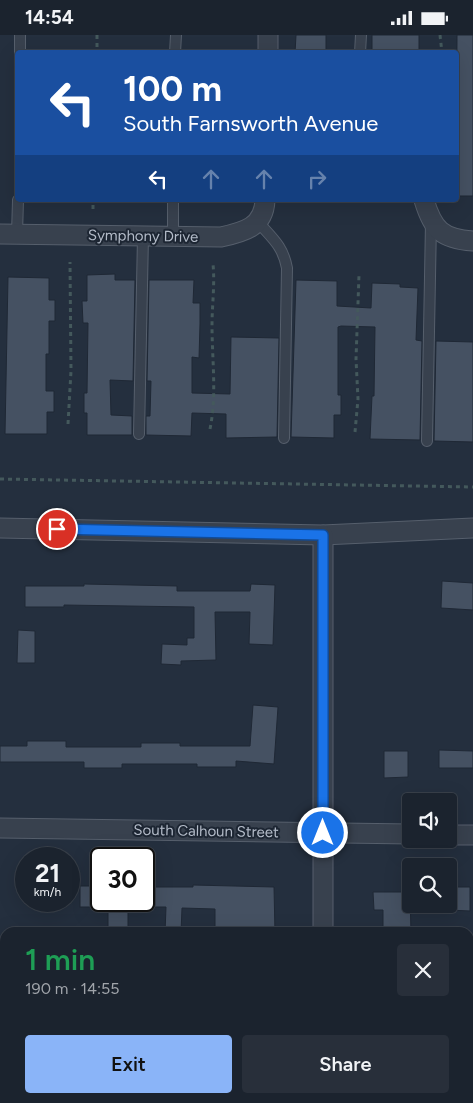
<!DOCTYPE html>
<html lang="en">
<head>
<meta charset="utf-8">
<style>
  body { margin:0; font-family:Figtree,sans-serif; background:#282f3a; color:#f1f3f6; height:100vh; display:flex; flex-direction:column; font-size:19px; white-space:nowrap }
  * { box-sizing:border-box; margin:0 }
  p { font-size:16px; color:#a0a4aa }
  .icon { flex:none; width:28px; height:28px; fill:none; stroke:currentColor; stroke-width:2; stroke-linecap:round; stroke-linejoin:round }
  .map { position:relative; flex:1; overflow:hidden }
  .drawer { position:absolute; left:0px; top:892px; width:474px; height:176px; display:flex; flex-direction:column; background:#1b232e; border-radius:15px 15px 0 0; box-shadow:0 5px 20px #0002,0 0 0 1px #39404a }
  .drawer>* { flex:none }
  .hud { position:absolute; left:15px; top:15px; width:444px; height:152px; border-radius:5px; box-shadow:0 5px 20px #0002,0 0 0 1px #39404a; background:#1a4fa0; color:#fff; overflow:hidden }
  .fabs { position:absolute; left:402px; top:758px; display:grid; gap:10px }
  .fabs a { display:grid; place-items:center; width:55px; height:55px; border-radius:5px; background:#1b232e; box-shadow:0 5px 20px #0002,0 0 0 1px #39404a; font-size:25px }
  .speed { position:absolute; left:15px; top:812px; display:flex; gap:10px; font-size:25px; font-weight:700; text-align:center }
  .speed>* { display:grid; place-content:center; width:65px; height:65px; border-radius:50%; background:#1b232e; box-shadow:0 5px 20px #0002,0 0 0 1px #39404a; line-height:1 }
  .speed small { font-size:12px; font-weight:400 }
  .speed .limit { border:2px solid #111; border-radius:8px; background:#fff; color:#111 }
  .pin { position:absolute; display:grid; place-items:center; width:42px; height:42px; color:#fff; margin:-21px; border:2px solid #fff; border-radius:50%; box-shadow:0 1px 5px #0007 }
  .me { position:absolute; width:55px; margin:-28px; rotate:0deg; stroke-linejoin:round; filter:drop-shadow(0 0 4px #0008) }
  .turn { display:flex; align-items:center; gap:18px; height:105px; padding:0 25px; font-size:22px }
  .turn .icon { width:65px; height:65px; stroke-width:2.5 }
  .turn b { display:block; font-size:35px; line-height:42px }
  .lanes { display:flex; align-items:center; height:48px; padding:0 25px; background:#0003; justify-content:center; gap:25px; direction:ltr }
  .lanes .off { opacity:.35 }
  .round { display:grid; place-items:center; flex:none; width:52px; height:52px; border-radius:5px; background:#282f3a }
  .head { display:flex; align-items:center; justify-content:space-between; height:85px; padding:0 25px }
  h1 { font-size:30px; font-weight:600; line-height:38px; color:#1e9e55 }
  .primary-button { display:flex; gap:10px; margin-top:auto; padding:10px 25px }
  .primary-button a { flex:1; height:58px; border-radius:5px; background:#8ab4f8; color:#111; font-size:20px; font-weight:600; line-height:58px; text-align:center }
  .primary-button a+a { background:#282f3a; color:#f1f3f6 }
  .status { display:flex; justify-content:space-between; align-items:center; height:35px; padding:0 25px; background:#1b232e; direction:ltr }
  .status svg { height:14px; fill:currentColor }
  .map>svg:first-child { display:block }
  .building { fill:#455162; stroke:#1f2835 }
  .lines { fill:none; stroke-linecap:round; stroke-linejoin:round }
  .service-casing { stroke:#565f6c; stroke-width:12 }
  .minor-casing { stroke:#565f6c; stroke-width:21 }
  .path { stroke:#44595c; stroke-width:3; stroke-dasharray:4 4; stroke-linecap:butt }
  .service { stroke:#38414e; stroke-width:10 }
  .minor { stroke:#38414e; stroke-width:19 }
  .route-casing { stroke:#114b97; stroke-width:12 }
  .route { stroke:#1a73e8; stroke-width:9 }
  .labels { text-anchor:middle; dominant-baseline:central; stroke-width:4; stroke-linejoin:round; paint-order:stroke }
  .street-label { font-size:15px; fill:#b4bcc9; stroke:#1d2633 }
</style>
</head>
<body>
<div class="status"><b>14:54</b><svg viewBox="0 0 49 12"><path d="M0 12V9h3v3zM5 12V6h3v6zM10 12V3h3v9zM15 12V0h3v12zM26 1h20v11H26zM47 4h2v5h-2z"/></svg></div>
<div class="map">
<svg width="473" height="1068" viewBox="0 0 473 1068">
  <rect width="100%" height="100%" fill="#242f3e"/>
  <g class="building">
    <polygon points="296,0 326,0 326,18 295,18"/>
    <rect x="372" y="0" width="47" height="18"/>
    <polygon points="457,0 473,0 473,161 456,161"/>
    <polygon points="115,239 115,245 135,245 133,346 110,345 111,380 132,381 132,400 87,400 87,378 84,378 84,358 87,358 88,288 83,288 82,266 87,266 87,240"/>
    <polygon points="8,242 49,243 49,265 55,265 55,286 49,286 49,319 46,319 46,356 54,356 54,377 47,377 47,399 5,399"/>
    <polygon points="149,245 194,245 193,268 200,268 200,289 199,323 192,322 192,358 230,359 231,302 279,303 277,402 226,403 226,379 192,378 191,401 146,400 146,381 150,381 151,346 147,346"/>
    <polygon points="296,245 337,246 337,271 371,273 372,248 400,249 400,252 418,253 416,305 422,306 420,405 370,404 372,361 374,361 375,292 341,291 338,292 338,360 341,360 341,380 334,380 334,403 291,402"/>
    <polygon points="436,306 473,307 473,407 434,406"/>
    <polygon points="442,546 473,548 473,575 441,573"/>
    <polygon points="84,549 177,551 177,556 250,556 251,549 275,550 273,610 249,609 250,577 215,577 216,625 181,626 181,630 161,629 162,609 187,610 187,603 194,603 194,572 64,570 64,572 25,572 25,551 84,551"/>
    <polygon points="18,595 35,596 35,628 17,628"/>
    <polygon points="253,670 278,672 274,729 236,726 236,732 197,732 197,729 122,729 122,733 84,733 84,727 0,727 0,711 27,711 27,706 66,706 66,712 141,712 141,708 180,708 180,711 250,711"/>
    <polygon points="439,715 473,716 473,733 439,733"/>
    <polygon points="384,716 408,716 408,742 384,743"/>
    <polygon points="193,850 274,852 275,898 215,898 215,874 182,873 181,898 165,898 166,872 144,872 144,852 193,852"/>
    <rect x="80" y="851" width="21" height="21"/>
    <polygon points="449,852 470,852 470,876 449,875"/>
    <polygon points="373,857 410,857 411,898 383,898 383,875 374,875"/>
    <rect x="108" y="866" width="20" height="32"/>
  </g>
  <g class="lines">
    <defs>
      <g id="service">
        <polyline points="20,18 20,0"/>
        <polyline points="175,18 176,0"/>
        <polyline points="360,18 361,0"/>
        <path d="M 258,187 C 272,203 283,211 287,233 L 284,403"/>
        <polyline points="17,199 18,165"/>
        <polyline points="173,201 173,165"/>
        <polyline points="139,399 143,201"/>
        <polyline points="427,406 431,187"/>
      </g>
      <g id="minor">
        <polyline points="268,18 268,0"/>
        <path d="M 424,165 C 433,195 442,204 473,206"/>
        <path d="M 0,199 L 221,202 C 244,197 264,192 265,165"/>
        <polyline points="0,493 323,500 473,493"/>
        <polyline points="0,793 411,799"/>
        <polyline points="449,800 473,800"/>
        <polyline points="323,898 323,500"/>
        <polyline points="322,1068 322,1064"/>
      </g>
    </defs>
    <use href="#service" class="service-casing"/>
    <use href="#minor" class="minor-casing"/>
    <g class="path">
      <polyline points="97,0 97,18"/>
      <polyline points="440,0 442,18"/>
      <polyline points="93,174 93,165"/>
      <polyline points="68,389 71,336 70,227"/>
      <path d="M 210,394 C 217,360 212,325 212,290 C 212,270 215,250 213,229"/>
      <polyline points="355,397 358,364 356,324 359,240"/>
      <polyline points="0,444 473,452"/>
    </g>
    <use href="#service" class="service"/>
    <use href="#minor" class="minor"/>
  </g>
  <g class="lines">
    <defs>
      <polyline id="route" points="57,494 323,500 323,798"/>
    </defs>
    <use href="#route" class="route-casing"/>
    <use href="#route" class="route"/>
  </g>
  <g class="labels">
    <g class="street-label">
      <text transform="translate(143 201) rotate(1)">Symphony Drive</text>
      <text transform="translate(206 796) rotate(1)">South Calhoun Street</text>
    </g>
  </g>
</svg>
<div class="fabs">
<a><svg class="icon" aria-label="sound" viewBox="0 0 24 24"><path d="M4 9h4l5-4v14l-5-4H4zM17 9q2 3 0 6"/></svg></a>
<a><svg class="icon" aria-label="search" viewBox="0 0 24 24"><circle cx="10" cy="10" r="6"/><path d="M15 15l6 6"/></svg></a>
</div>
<div class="speed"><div>21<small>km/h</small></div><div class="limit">30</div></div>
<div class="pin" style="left:57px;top:494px;background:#d93025"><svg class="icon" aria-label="arrive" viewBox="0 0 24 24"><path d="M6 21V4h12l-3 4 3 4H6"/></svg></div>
<svg class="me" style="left:323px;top:798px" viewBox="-20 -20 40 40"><circle r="17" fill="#1a73e8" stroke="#fff" stroke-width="3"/><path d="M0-11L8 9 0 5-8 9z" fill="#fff"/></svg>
<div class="hud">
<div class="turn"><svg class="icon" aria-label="left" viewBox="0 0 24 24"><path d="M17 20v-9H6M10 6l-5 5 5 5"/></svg><div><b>100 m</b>South Farnsworth Avenue</div></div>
<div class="lanes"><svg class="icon" aria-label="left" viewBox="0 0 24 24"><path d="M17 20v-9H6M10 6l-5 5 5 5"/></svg><svg class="icon off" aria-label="ahead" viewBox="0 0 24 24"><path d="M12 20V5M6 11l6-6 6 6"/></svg><svg class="icon off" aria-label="ahead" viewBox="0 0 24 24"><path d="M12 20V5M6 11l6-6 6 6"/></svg><svg class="icon off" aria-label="right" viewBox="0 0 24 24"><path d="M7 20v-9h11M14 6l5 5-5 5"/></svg></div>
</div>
<section class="drawer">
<div class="head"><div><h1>1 min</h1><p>190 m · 14:55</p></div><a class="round"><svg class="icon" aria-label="close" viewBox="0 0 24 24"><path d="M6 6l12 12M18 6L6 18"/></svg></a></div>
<div class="primary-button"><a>Exit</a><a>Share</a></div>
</section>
</div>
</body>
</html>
